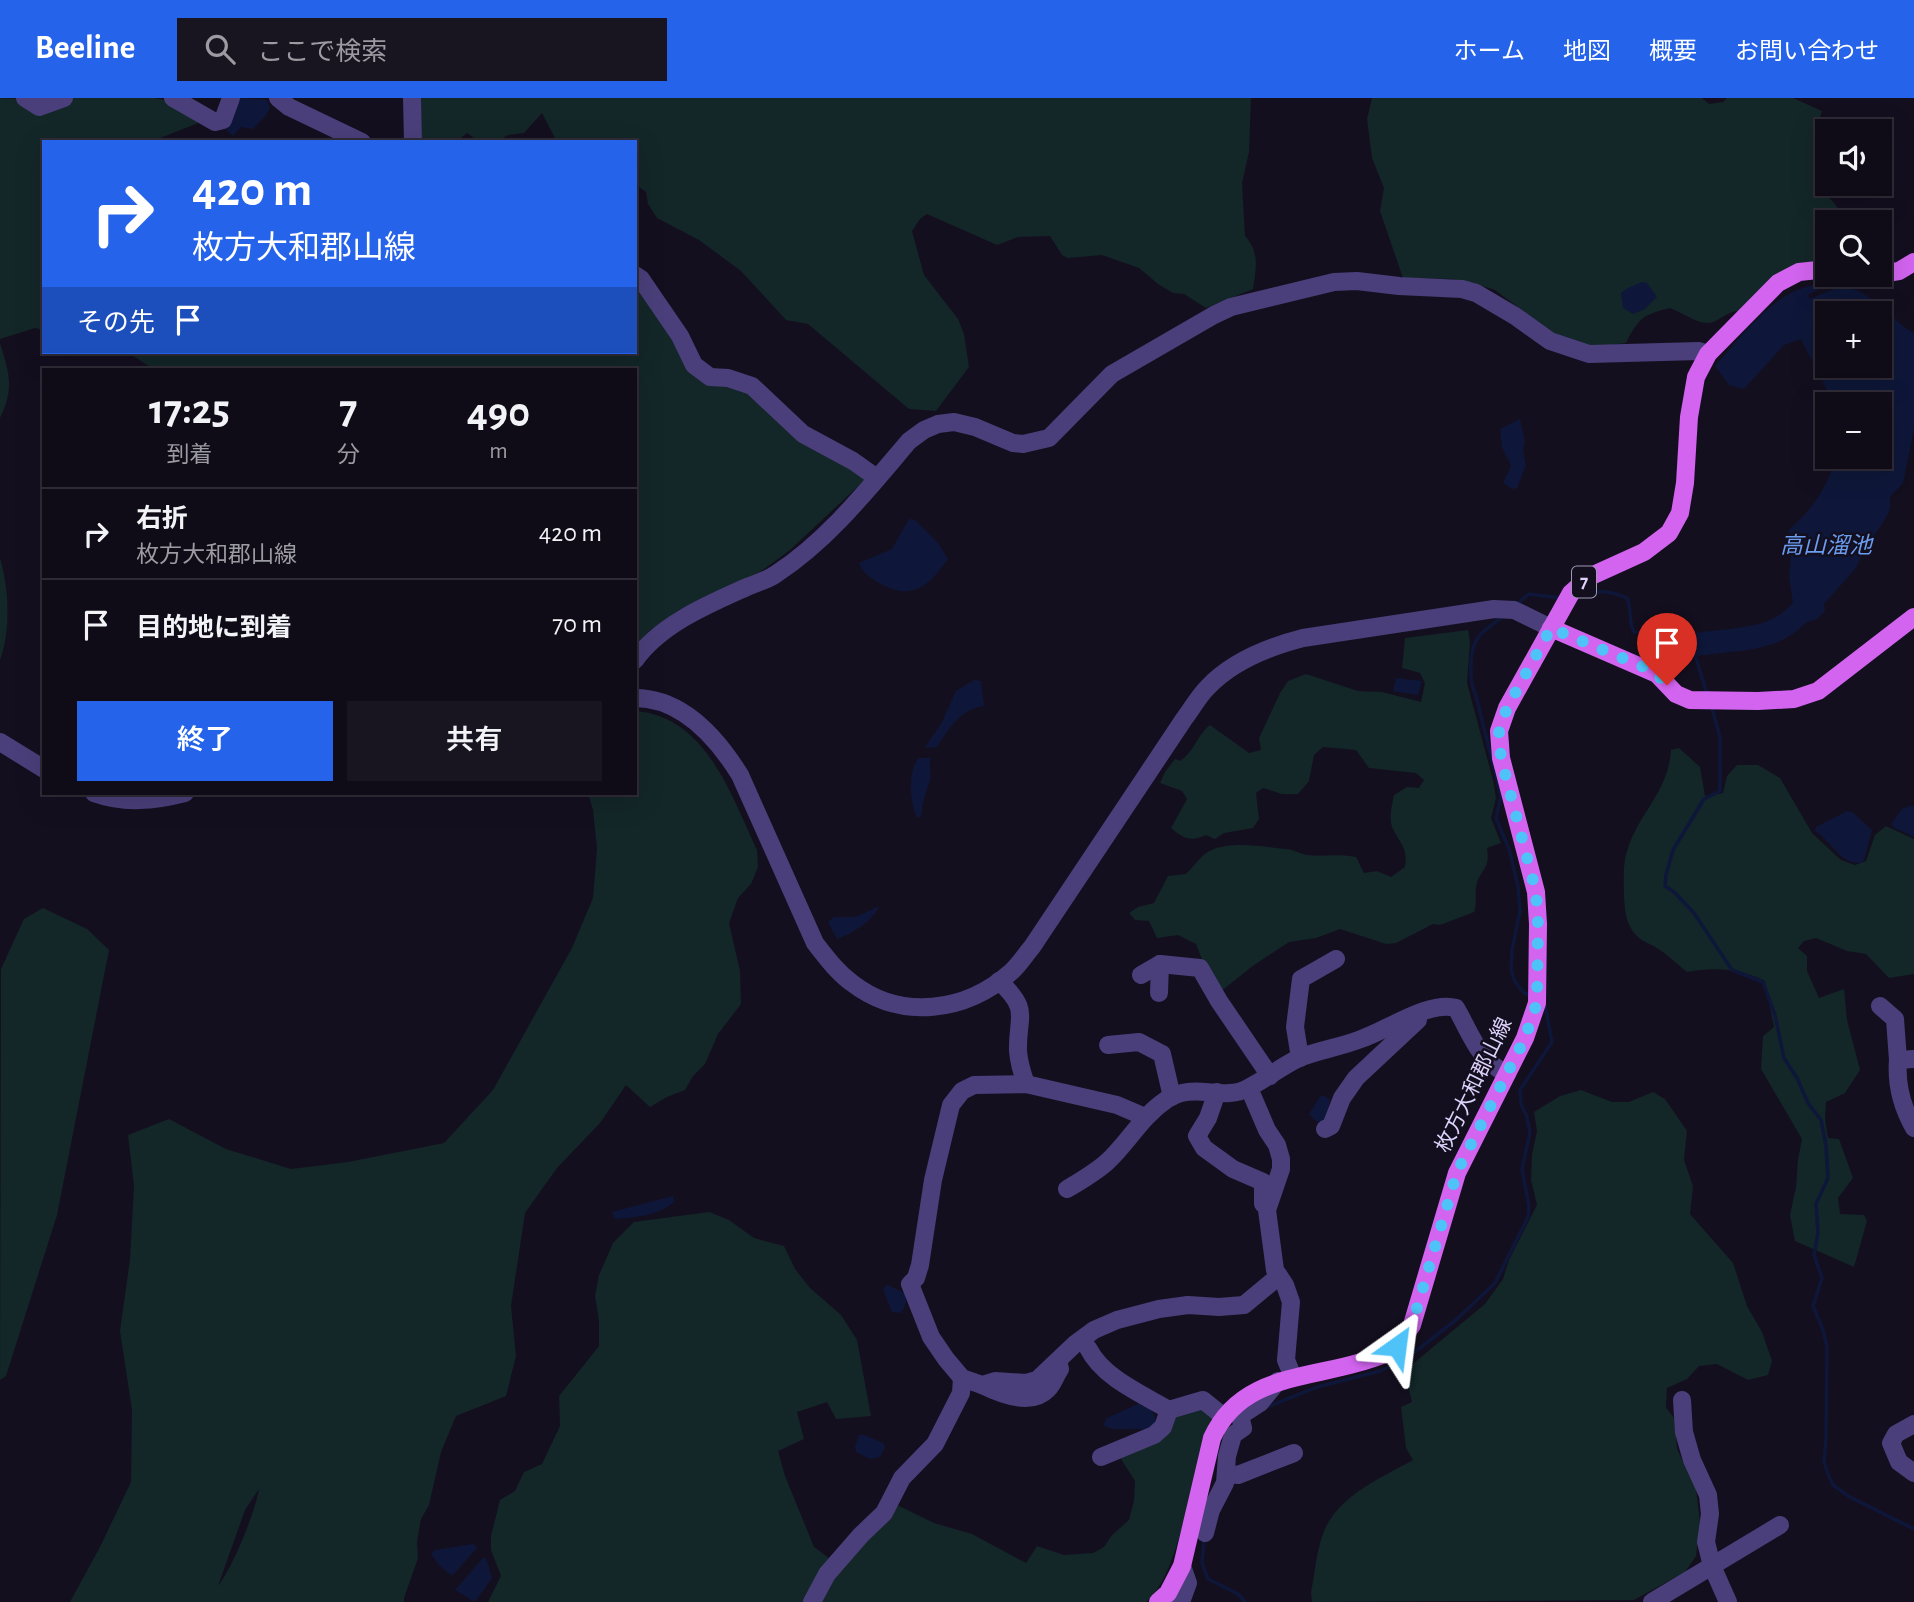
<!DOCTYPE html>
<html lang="ja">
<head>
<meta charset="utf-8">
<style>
  body { margin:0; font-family:"Alegreya Sans","Noto Sans JP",sans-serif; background:#181420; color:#f1f3f6; height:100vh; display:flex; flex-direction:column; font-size:26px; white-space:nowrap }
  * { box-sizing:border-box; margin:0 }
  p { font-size:23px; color:#9b9ba1 }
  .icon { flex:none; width:38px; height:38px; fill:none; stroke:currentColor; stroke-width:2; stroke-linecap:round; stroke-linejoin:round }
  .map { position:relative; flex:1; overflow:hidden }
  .side { position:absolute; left:42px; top:270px; width:595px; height:427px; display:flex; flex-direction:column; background:#0f0b17; border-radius:0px; box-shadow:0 7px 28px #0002,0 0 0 2px #2f2b36 }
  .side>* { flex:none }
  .guide { position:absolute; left:42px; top:42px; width:595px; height:214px; border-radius:0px; box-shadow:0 7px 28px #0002,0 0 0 2px #2f2b36; background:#2563eb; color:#fff; overflow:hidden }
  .fabs { position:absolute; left:1815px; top:21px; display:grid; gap:14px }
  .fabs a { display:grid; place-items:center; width:77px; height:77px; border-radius:0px; background:#0f0b17; box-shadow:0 7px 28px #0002,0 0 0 2px #2f2b36; font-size:35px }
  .pin { position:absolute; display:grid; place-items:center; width:60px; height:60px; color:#fff; margin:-72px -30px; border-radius:50% 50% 50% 0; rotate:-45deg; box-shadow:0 0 7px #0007 }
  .pin .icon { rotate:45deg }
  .me { position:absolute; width:77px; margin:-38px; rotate:31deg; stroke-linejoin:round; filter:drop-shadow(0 0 5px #0008) }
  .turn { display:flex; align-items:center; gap:24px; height:147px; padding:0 35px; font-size:32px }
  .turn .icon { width:91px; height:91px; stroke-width:2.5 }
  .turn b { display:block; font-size:49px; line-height:60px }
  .then { display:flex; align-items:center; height:66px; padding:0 35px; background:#0003; gap:14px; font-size:26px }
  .eta { display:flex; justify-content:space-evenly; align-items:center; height:119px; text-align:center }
  .eta b { font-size:42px; font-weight:600; line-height:49px }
  .button { display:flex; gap:14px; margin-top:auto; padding:14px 35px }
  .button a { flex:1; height:80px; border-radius:0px; background:#2563eb; color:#fff; font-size:28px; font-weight:600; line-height:80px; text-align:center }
  .button a+a { background:#181420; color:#f1f3f6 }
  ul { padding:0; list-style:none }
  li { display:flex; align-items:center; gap:21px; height:91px; padding:0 35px; border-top:2px solid #2f2b36 }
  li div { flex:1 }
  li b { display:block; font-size:26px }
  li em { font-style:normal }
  header { display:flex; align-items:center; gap:42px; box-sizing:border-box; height:98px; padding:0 35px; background:#2563eb; color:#fff }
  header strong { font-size:33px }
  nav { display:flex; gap:38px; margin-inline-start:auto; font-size:24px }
  .search { width:490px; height:63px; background:#181420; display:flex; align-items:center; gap:18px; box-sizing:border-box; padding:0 24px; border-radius:0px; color:#9b9ba1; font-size:26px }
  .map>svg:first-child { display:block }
  .green { fill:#132628; fill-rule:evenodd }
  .water { fill:#0e1739; fill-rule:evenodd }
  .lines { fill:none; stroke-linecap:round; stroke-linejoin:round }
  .stream { stroke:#0e1739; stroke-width:3.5 }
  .river { stroke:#0e1739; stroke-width:23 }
  .minor { stroke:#4a3f7a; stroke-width:18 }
  .major { stroke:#d264ef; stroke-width:18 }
  .route { stroke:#4fc3f7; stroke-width:12; stroke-dasharray:0 21.6 }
  .labels { text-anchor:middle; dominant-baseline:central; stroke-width:5; stroke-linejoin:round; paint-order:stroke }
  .shield { fill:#140f1f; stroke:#a198b8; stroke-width:2 }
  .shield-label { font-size:19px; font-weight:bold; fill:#ddd2fa }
  .street-label { font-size:21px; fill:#ddd2fa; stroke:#140f1f }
  .water-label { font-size:23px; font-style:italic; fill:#6a9cf0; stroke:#140f1f }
</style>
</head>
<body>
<header>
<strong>Beeline</strong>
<div class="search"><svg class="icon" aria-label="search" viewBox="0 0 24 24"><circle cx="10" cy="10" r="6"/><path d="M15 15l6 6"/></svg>ここで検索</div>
<nav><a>ホーム</a><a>地図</a><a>概要</a><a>お問い合わせ</a></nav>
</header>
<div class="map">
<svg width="1914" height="1504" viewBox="0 0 1914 1504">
  <rect width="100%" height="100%" fill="#140f1f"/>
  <g class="green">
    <polygon points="0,0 64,3 74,0 155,0 169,3 206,22 150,44 44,44 44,232 35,230 0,241"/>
    <path d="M 416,0 L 1251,0 L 1249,54 L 1242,85 L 1245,138 C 1260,154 1256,170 1253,191 L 1206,210 L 1184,196 L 1173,195 L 1158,186 L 1139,170 L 1102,157 L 1068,160 L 1062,157 L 1050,138 L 1018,139 L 997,147 L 927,116 L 920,121 L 912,133 L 924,177 L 958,221 L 964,236 L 969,269 L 936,313 L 909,311 L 808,226 L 786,222 L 741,173 L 699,142 L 657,120 L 648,106 L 646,94 L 635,86 L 635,44 L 557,44 L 542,15 L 524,35 L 508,37 L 497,44 L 480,44 L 467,35 L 461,40 L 460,44 L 417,44 Z"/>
    <path d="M 1372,0 L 1702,0 L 1709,6 L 1723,4 L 1727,0 L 1793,0 L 1822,13 L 1814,37 L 1821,56 L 1813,70 L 1817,94 C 1821,96 1825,97 1829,100 C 1844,112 1835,124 1862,118 L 1868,124 L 1827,124 L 1827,165 L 1740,213 C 1727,213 1724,220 1713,224 C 1701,229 1682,214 1670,210 C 1642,217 1639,220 1626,245 L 1595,249 L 1558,239 L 1495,192 L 1479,187 L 1453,181 L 1403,180 L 1380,113 L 1384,90 L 1372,60 L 1367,21 Z"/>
    <polygon points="635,184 677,245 867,380 790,452 760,474 679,512 648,534 635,550 635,271 153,271 127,254 635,254"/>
    <path d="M 0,245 C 9,276 15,289 0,320 Z"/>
    <path d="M 0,460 C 9,491 11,532 0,562 Z"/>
    <path d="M 1468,532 L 1470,544 L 1467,585 L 1493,682 L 1496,700 L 1491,720 L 1501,745 L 1487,750 C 1491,773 1478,772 1476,790 C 1475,799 1477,804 1474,814 L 1440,827 L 1433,826 L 1396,845 L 1386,846 L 1340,831 L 1316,840 L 1289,844 L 1254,867 L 1220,894 L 1208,877 L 1196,846 L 1178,837 L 1157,840 L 1149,823 L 1135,822 L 1129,815 L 1138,809 L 1154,805 L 1168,778 L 1186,776 C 1193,770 1198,761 1205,756 C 1224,741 1264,749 1286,751 C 1293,751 1300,756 1307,757 C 1326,759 1339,755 1356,759 L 1364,775 L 1377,773 L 1391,779 L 1405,769 C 1408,750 1401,747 1393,731 C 1388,721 1392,708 1394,697 L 1407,689 L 1419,690 L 1424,682 L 1416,675 L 1369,670 L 1356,652 L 1323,649 L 1314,657 L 1309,683 L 1298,696 L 1282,696 L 1263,690 L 1256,695 L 1259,721 L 1253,730 L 1224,735 L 1215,741 L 1206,737 C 1191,744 1184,741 1171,730 L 1187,701 L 1182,693 L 1160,685 L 1165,674 L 1175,661 L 1180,663 C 1196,652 1196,638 1210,627 L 1249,655 L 1261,652 L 1259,640 L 1280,595 L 1288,583 L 1306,576 L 1358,593 L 1382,594 L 1421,604 L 1425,585 L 1420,575 L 1402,570 L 1405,540 Z"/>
    <path d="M 635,613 C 706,618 731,697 757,752 L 758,769 L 751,786 L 738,800 L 729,825 L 740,873 L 741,906 L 718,936 L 705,966 L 693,978 L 685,992 L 667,999 L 650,1009 L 626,987 L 600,1025 L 557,1070 L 525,1115 L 511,1208 L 516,1258 L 506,1298 L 456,1318 L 441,1354 L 429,1407 L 421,1421 L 417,1444 L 418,1460 L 404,1500 L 404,1504 L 70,1504 L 100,1449 L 131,1384 L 132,1312 L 120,1233 L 130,1161 L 134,1088 L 128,1037 L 169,1021 L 226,1051 L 291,1071 L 348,1064 L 444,1045 L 493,992 L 572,850 L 593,800 L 597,751 L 593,712 L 588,695 L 635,695 ZM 259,1391 C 255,1414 233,1469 218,1488 L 245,1412 Z"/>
    <path d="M 1679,650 L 1700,669 L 1705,698 L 1723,695 L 1727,678 L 1737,667 L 1758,667 L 1780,680 L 1812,735 L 1841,762 L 1855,767 L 1866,763 L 1875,737 L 1886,728 L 1914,741 L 1914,876 L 1889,880 L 1866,856 L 1847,853 L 1816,840 L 1804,843 L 1798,850 L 1807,858 L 1807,873 L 1819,900 L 1844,891 L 1847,922 L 1860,972 L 1845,995 L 1826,1004 L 1825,1022 L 1828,1040 L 1839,1041 L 1853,1080 L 1838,1100 L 1840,1116 L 1864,1117 L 1867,1123 L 1854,1169 L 1795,1143 L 1790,1117 L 1796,1089 L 1798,1062 L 1802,1041 L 1761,971 L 1763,938 L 1774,929 L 1765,883 C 1740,870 1714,869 1687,874 C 1677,866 1667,856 1657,850 C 1651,846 1643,844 1638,839 C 1626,828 1625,814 1624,799 C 1624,783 1622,766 1628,750 C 1640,714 1669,692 1671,652 Z"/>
    <polygon points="43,810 87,831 109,852 57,1117 6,1278 0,1282 1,871 24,821"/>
    <path d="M 1581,992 L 1612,1004 L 1629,1004 L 1653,994 L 1665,1001 L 1687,1033 L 1684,1062 L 1693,1088 L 1690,1116 L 1733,1165 L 1747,1208 L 1762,1234 L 1772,1263 L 1768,1277 L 1748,1282 L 1717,1266 L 1699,1268 L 1687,1281 L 1667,1290 L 1666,1310 L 1675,1321 L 1677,1351 L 1696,1391 L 1700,1424 L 1696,1458 L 1685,1474 L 1634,1502 L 1312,1504 L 1311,1494 C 1315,1476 1316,1454 1323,1436 C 1337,1398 1379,1381 1413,1362 L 1406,1350 L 1401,1309 L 1412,1304 L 1407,1283 L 1409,1269 L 1485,1206 L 1503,1181 L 1509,1162 L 1537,1107 L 1531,1082 L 1532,1056 L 1537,1033 L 1534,1014 L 1560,998 Z"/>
    <path d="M 709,1114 L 729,1122 L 754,1140 L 784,1148 L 795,1171 L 810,1190 L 841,1217 L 857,1242 L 871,1318 L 836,1321 L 827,1304 L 797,1314 L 804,1341 L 778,1353 L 785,1378 L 814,1449 L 829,1460 L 856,1452 L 897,1407 L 934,1425 L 972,1436 L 1026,1465 L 1037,1448 L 1064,1457 L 1093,1455 L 1104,1449 L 1112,1437 L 1129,1422 L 1134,1403 L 1135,1383 L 1121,1361 L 1175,1312 L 1201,1304 L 1214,1316 C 1194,1361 1181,1477 1146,1504 L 488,1504 L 501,1478 L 491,1452 L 491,1438 L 500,1402 L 515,1393 L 524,1374 L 542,1366 L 560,1328 L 559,1298 L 599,1248 L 599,1223 L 595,1198 L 599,1177 L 613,1145 L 634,1124 Z"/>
  </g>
  <g class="water">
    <polygon points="241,0 267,2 270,10 266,17 253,31 241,29 233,38 226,32 226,24"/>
    <polygon points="1642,184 1647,185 1657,199 1645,211 1633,216 1623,210 1621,195 1626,191"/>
    <path d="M 1817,187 L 1823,189 L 1808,197 L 1810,201 C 1820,197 1830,191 1841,190 C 1867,187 1892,224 1914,235 L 1914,330 L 1903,385 L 1890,399 L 1890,411 L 1884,423 L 1864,452 L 1856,470 L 1824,506 L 1825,513 L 1817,521 L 1793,529 L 1785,521 L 1791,515 L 1793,505 L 1789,478 L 1791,461 L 1788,443 L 1789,432 C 1816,407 1824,393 1837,359 L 1880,359 L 1880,306 L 1834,306 L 1801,241 L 1784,247 L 1744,291 L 1729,287 L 1715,268 C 1741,239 1776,190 1817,187 ZM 1827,215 L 1880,215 L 1880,268 L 1827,268 Z"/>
    <polygon points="1520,321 1525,344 1523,352 1526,367 1517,390 1513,391 1503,385 1511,368 1502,349 1500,331"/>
    <path d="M 909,421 L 915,422 L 938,445 L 948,461 C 930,486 914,503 883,487 C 872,481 864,477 859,465 L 892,451 Z"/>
    <polygon points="1396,580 1422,583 1418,597 1393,593"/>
    <path d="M 974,582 L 981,583 L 984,608 C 960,611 949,631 936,650 L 925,649 L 941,626 L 956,593 Z"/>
    <path d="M 919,660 L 931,660 C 928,668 932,676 930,683 C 925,696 923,703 921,718 L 917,720 C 910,705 907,673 919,660 Z"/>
    <polygon points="1910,708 1914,708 1914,739 1895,730 1891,726 1902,711"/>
    <path d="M 1847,713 L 1852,714 L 1872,732 L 1864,762 L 1861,765 C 1839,766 1832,743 1815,733 L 1816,729 Z"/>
    <path d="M 879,808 C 872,824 854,834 837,841 L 828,824 L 834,819 L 856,819 Z"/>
    <polygon points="1321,997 1330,1001 1326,1022 1317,1024 1309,1016"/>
    <path d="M 673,1098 L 674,1104 C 658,1118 636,1119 615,1121 L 612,1114 Z"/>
    <path d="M 887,1187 L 905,1195 C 908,1201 905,1211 900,1215 L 892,1214 L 883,1191 Z"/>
    <path d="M 1140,1305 L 1151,1309 L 1157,1326 L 1146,1332 C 1132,1328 1114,1335 1103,1327 L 1107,1320 Z"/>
    <polygon points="859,1337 864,1337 883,1345 885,1349 880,1359 870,1361 856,1354 855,1348"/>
    <polygon points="474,1446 477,1450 452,1478 439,1467 431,1456 435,1452"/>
    <polygon points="483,1460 486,1460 492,1480 475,1504 455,1492"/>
  </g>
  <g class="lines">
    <g class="stream">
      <path d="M 1578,498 C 1597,492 1609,492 1627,500 C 1632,512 1628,523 1634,534 L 1675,537 L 1692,547 L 1707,596"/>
      <polyline points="1516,507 1529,496 1560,500"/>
      <path d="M 1502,519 C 1495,525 1487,530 1480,537 C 1468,550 1469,583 1476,598 L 1501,698 L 1496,720 L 1509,751 L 1518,788 L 1520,813 L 1512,852 L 1511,872 L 1515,884 L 1524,895 L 1530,897"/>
      <polyline points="1711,607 1720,639 1720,693 1704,701 1673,752 1666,777 1665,788 1674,794 1694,815 1732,872 1763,884 1775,917 1784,960 1797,980 1808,1005 1821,1022 1826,1047 1828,1080 1816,1106 1818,1135 1814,1157 1822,1180 1813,1208 1823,1232 1827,1249 1826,1340 1824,1364 1828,1376 1833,1387 1850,1399 1914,1431"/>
      <polyline points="1265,1310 1317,1289 1380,1273 1402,1264 1457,1221 1495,1185 1528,1119 1529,1108 1522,1071 1530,1035 1527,1019 1521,1006 1520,992 1552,944 1544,902"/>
      <polyline points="1204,1442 1202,1465 1208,1481 1238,1496 1245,1504"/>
    </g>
    <path class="river" d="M 1692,547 C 1738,539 1779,547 1808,504"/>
    <g class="minor">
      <polyline points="25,0 39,9 64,0"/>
      <polyline points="173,0 215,24 223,22 231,0"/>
      <polyline points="278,0 289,9 362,44"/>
      <polyline points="412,0 413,44"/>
      <polyline points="635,177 641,181 680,238 694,267 710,279 728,280 752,288 803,336 853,363 877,380"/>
      <path d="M 635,562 C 661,526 707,507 747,489 C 756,485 768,482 776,476 C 828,442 869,390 909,343 L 924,332 L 938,326 L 954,324 L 975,329 L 1013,345 L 1023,346 L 1049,340 L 1112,276 L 1214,217 L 1231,209 L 1334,184 L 1357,183 L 1399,188 L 1462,191 L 1476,195 L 1515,218 L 1550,243 L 1589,256 L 1699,253 L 1708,256"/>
      <path d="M 635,600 C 683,600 717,640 740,677 L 815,845 C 826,859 837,874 852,885 C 901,923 966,914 1011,874 C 1019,867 1025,857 1032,849 L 1184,621 C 1192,611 1198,599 1207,590 C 1232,563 1268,549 1303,540 L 1494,511 L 1514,512 L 1551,530"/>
      <polyline points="0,644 44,671"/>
      <path d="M 94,695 C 124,706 154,703 185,695"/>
      <polyline points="1141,877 1160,866 1200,870 1219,903 1270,978"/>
      <path d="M 999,883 C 1031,913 1017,917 1018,953 C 1019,965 1022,975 1026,986"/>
      <polyline points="1159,895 1160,866"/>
      <polyline points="1880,908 1895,921 1898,962"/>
      <polyline points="1108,947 1139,944 1162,956 1172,999"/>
      <polyline points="1300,960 1295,929 1301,881 1336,861"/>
      <path d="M 1914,961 L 1898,962 C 1896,986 1902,1009 1914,1030"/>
      <polyline points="1249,990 1267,1032 1277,1047 1281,1061 1281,1071 1267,1112 1275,1172 1285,1187 1291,1204 1286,1262 1293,1279"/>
      <polyline points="1217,994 1208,1020 1197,1038 1204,1050 1233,1071 1263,1084 1263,1106"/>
      <polyline points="1145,1019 1117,1007 1026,986 974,987 962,993 951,1007 933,1082 920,1167 916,1180 910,1186 931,1239 946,1261 962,1280 982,1287 995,1283 1026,1285 1037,1282 1075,1246 1094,1232 1117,1222 1159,1211 1188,1207 1219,1209 1244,1207 1279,1178"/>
      <polyline points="1325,1031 1331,1028 1342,1000 1356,980 1418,922"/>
      <path d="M 1067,1091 C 1079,1084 1097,1073 1107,1064 C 1128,1045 1141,1019 1166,1002 C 1193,983 1223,1004 1248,990 C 1266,981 1282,968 1299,960 C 1319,952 1341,949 1361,941 C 1386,933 1429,902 1456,910 C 1471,936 1478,962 1507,976"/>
      <path d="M 1088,1250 C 1103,1280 1142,1296 1169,1312"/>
      <path d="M 982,1287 C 1000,1296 1031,1309 1048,1291 C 1053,1286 1056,1277 1060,1271 L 1059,1267"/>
      <polyline points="1682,1302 1684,1334 1692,1362 1708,1397 1710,1416 1706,1444 1712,1468 1728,1504"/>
      <polyline points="1914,1326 1896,1336 1891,1345 1899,1364 1914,1375"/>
      <polyline points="1101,1359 1154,1337 1163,1329 1169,1312 1203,1302 1224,1319"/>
      <polyline points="1227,1376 1238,1377 1294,1355"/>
      <polyline points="1205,1435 1211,1412 1225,1385 1227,1358 1233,1337 1243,1330 1240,1318 1260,1305 1278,1283"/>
      <polyline points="812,1504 827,1476 861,1437 884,1415 902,1380 935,1346 961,1295 962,1280"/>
      <polyline points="1181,1504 1188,1485 1182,1468"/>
      <polyline points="1652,1504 1780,1427"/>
    </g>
    <g class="major">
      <polyline points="1880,176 1899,173 1914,164"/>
      <polyline points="1551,530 1657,576 1676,596 1690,602 1758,603 1794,601 1818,593 1914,519"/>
      <path d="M 1158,1504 L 1168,1495 L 1182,1468 L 1212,1340 C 1240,1278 1305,1281 1361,1264 C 1373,1260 1386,1257 1396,1249 C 1402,1243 1407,1234 1412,1227 L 1457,1075 L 1525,940 L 1537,905 L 1538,826 L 1536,794 L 1501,660 L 1499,633 L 1507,610 L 1571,495 L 1589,479 L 1644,454 L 1669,435 L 1680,415 L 1685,385 L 1689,319 L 1696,279 L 1708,256 L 1778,185 L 1799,174 L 1827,171"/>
    </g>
  </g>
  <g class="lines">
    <polyline class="route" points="1397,1248 1412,1227 1457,1074 1525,940 1537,905 1538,826 1536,794 1501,660 1499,633 1507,610 1551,530 1644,569 1657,576 1667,587"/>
  </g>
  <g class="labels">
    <rect class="shield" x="1572" y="468.5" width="24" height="31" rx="5"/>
    <g class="shield-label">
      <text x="1584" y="484">7</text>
    </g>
    <g class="street-label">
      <text transform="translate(1474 987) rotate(-64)">枚方大和郡山線</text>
    </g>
    <g class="water-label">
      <text x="1826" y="448">高山溜池</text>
    </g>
  </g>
</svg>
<div class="fabs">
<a><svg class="icon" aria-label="sound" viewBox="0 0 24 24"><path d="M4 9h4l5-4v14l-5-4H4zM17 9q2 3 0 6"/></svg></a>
<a><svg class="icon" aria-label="search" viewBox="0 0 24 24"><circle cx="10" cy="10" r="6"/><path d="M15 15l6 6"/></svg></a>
<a>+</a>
<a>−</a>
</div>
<div class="pin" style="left:1667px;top:587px;background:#d93025"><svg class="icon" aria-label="arrive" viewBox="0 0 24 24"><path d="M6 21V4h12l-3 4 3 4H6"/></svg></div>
<svg class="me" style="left:1397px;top:1248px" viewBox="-20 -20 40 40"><path d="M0-17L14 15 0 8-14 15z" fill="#4fc3f7" stroke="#fff" stroke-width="4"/></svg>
<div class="guide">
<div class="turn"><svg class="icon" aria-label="right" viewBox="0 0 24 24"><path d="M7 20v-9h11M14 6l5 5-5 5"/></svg><div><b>420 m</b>枚方大和郡山線</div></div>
<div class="then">その先<svg class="icon" aria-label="arrive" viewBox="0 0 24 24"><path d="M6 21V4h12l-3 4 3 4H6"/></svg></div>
</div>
<section class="side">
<div class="eta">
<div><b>17:25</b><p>到着</p></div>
<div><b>7</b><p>分</p></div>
<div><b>490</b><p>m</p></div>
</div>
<ul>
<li><svg class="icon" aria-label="right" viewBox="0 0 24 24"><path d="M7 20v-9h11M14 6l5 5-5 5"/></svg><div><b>右折</b><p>枚方大和郡山線</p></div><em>420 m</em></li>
<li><svg class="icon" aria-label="arrive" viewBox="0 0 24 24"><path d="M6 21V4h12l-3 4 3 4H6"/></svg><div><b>目的地に到着</b></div><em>70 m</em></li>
</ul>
<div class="button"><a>終了</a><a>共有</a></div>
</section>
</div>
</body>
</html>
